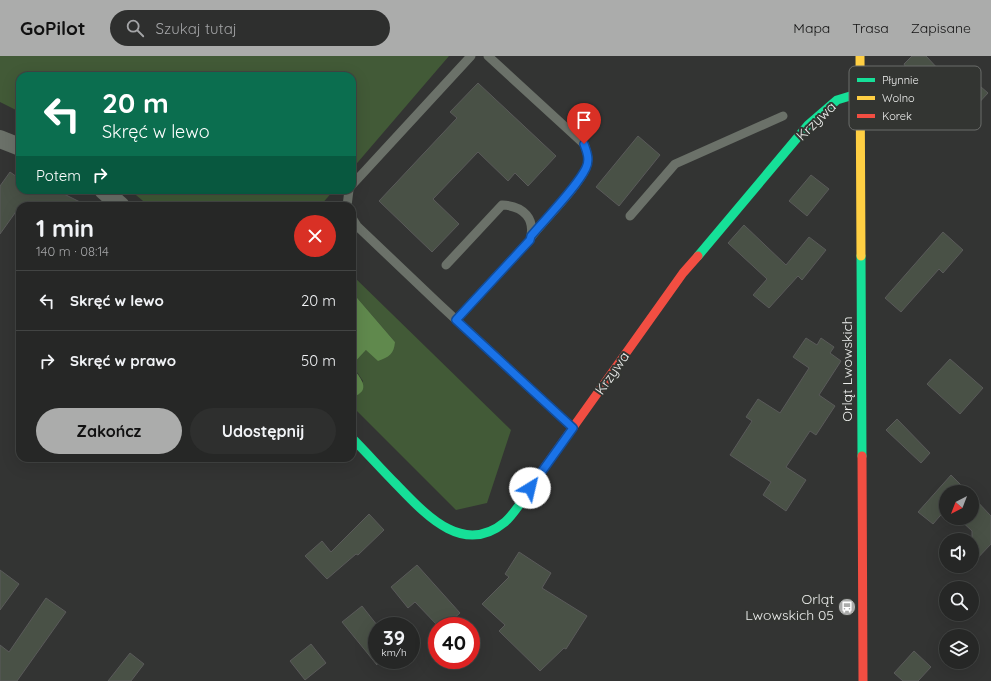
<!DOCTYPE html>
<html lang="pl">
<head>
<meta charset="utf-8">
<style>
  body { margin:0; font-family:Quicksand,sans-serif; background:#2e2f2e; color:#f1f3f6; height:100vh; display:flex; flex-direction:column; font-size:15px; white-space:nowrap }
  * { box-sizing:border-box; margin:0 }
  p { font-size:13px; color:#a4a5a7 }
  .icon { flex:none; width:22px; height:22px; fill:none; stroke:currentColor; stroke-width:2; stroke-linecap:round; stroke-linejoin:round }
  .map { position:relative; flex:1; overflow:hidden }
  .details { position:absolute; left:16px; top:146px; width:340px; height:260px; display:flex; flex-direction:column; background:#262726; border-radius:12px; box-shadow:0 4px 16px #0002,0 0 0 1px #424443 }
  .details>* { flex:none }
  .guide { position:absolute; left:16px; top:16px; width:340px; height:122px; border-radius:12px; box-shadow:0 4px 16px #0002,0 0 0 1px #424443; background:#0b6e4f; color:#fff; overflow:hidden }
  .needle { width:26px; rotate:222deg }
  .tools { position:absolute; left:939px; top:429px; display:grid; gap:8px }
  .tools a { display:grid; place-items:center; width:40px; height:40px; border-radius:50%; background:#262726; box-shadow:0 4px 16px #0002,0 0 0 1px #424443; font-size:20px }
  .speed { position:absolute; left:368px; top:561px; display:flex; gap:8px; font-size:20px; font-weight:700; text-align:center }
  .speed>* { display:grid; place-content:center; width:52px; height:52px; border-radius:50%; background:#262726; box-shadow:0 4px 16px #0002,0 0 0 1px #424443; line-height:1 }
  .speed small { font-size:10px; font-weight:400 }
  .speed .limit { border:6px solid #d22; background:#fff; color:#111 }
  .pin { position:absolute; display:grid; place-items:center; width:34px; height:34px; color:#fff; margin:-41px -17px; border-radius:50% 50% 50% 0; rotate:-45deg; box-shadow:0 0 4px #0007 }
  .pin .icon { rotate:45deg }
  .me { position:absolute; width:44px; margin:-22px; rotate:36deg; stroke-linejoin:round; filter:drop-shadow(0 0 3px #0008) }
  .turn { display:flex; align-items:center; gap:14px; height:84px; padding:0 20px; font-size:18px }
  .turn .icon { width:52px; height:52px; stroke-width:2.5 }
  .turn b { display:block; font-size:28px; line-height:34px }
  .then { display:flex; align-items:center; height:38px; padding:0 20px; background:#0003; gap:8px; font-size:15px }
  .round { display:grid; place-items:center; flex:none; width:42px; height:42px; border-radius:21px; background:#2e2f2e }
  .head { display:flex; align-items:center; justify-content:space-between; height:68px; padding:0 20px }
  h1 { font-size:24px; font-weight:800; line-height:30px }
  .cta { display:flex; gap:8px; margin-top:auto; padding:8px 20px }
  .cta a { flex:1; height:46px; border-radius:24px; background:#abacab; color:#111; font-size:16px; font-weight:800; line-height:46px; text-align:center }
  .cta a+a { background:#2e2f2e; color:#f1f3f6 }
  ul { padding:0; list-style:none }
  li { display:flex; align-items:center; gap:12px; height:60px; padding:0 20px; border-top:1px solid #424443 }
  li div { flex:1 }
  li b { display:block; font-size:15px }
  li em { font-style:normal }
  header { display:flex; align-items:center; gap:24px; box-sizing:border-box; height:56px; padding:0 20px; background:#abacab; color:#111 }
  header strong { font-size:19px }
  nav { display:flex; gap:22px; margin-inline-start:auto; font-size:14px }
  .search { width:280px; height:36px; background:#2e2f2e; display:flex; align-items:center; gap:10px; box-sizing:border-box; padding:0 14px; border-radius:22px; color:#a4a5a7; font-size:15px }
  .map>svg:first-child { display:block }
  .green { fill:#425a37 }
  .water { fill:#60894d }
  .building { fill:#495146; stroke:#5a5a5a }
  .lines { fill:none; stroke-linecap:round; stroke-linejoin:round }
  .lane { stroke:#6b7169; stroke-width:9 }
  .street { stroke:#6b7169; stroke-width:18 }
  .fast { stroke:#16e098; stroke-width:9 }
  .slow { stroke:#ffcf43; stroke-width:9 }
  .jam { stroke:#f24e42; stroke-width:9 }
  .route-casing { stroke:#114b97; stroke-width:10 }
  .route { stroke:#1a73e8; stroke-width:7 }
  .labels { text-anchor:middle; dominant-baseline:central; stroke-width:4; stroke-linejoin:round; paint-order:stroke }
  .street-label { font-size:14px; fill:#ecedec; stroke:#333532 }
  .poi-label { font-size:14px; fill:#ecedec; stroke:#333532; text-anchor:end }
  .key { fill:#333532; stroke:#6a6c6a; stroke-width:1 }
  .key-label { font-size:11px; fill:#ecedec }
</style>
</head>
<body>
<header>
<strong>GoPilot</strong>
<div class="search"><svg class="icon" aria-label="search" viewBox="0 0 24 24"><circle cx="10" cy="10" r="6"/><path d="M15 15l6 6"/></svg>Szukaj tutaj</div>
<nav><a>Mapa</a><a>Trasa</a><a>Zapisane</a></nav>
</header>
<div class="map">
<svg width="991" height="625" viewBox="0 0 991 625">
  <rect width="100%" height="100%" fill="#333433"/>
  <g class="green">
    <polygon points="0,0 449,0 352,113 352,20 20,20 20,56 0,46"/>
    <polygon points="130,134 334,134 320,150 149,150"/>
    <polygon points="352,219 511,374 487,447 456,454 352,350 352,341 354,341 363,325 352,309 366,294 395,286 352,236"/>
  </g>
  <g class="water">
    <path d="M 352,236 L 395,286 C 394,298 389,301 378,305 L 366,294 L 352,309 Z"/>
    <path d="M 352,311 C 360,321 373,335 352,341 Z"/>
  </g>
  <g class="building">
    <polygon points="912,0 926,0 954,30 965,17 988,37 962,65 908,15 904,8"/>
    <polygon points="478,27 556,100 528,130 515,117 508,125 478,96 433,143 459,168 432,196 379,145 457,62 450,56"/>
    <polygon points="638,80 660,99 619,150 596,131"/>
    <polygon points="10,116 20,123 20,134 56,134 88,150 20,150 0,178 0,130"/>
    <polygon points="811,119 829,133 807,160 789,145"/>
    <polygon points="744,169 786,209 809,181 826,194 802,224 798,220 769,252 753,239 767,223 728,187"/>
    <polygon points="943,176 963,194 943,217 939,213 901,256 885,242"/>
    <polygon points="806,282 817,289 821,282 834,291 830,297 841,305 819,339 835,350 816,379 810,375 786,411 806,424 786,455 763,439 771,426 730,399 752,365 746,361 758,343 780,357 809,312 793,301"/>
    <polygon points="950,303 983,332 960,358 927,328"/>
    <polygon points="897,363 930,397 921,407 886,374"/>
    <polygon points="951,419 968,436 946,436 946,453 933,468 918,456"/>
    <polygon points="972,440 991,460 991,488 972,508 972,475 958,462 972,462"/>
    <polygon points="369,458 384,474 358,499 356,498 327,523 305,500 322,485 331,496"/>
    <polygon points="519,496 551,517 542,532 587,560 566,593 564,592 540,615 499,575 505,569 482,548 509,521 505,518"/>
    <polygon points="417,509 460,557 445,570 438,570 415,546 408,552 391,531"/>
    <polygon points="0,514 19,528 0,554"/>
    <polygon points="46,542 66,556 17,625 0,625 0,589 9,596"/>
    <polygon points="362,550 377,569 377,609 342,566"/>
    <polygon points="311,588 326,607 305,624 290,605"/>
    <polygon points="914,595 931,611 918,625 903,625 894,617"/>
    <polygon points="130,597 144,608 131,625 108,625"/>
  </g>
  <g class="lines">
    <g class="lane">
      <path d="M 488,0 L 584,88 C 587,96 590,104 586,112 C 578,131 546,162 532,180"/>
      <polyline points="352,129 471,0"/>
      <polyline points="347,150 349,134"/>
      <polyline points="630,160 675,108 783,60"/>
      <polyline points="352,162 357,170 439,248 573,372"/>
      <path d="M 446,209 L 502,149 C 524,150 536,163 530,184 L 456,264"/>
    </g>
    <g class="street">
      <polyline points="0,83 20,91"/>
      <polyline points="103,134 121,150"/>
    </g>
    <g class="fast">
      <polyline points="698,200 808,69 837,44 860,37"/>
      <polyline points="861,200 862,400"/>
      <path d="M 352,382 C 367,397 381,413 396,428 C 425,458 463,501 505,466 C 515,458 534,427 542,415"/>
    </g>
    <polyline class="slow" points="860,0 861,200"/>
    <g class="jam">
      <polyline points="862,400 863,625"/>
      <polyline points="542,415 683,217 698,200"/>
    </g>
  </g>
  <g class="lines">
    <defs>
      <path id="route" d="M 530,432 L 573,372 L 456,264 L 530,184 L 531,180 C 546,162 577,131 586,112 C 590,104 587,96 584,88"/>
    </defs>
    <use href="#route" class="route-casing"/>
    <use href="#route" class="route"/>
  </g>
  <defs>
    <symbol id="bus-disc" viewBox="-11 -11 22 22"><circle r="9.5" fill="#abacab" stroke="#333532"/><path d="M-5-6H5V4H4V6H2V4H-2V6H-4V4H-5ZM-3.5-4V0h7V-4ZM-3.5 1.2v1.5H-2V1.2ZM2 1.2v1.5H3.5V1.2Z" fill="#fff"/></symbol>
  </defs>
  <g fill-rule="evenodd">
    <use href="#bus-disc" x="837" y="541" width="20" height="20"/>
  </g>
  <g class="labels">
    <g class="street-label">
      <text transform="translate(816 65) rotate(-44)">Krzywa</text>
      <text transform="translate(847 313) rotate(-90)">Orląt Lwowskich</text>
      <text transform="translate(612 317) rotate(-55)">Krzywa</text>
    </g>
    <g class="poi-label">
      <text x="834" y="543">Orląt<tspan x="834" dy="16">Lwowskich 05</tspan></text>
    </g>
  </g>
  <rect x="849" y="10" width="132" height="64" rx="6" class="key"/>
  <rect x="857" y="22" width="18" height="4" fill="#16e098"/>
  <rect x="857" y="40" width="18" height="4" fill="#ffcf43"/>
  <rect x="857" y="58" width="18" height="4" fill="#f24e42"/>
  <g class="key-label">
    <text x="882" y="28">Płynnie</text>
    <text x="882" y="46">Wolno</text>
    <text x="882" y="64">Korek</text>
  </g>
</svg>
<div class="tools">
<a><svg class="needle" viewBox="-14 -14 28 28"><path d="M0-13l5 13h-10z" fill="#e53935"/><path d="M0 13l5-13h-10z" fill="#a4a5a7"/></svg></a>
<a><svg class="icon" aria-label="sound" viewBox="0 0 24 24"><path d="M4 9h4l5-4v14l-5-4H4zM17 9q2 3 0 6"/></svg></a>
<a><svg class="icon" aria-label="search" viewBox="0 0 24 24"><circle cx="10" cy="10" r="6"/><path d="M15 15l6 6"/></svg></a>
<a><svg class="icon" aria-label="layers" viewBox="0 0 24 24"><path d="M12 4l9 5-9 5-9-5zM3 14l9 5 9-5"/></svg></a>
</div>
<div class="speed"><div>39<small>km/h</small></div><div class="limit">40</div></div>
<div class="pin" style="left:584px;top:88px;background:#d93025"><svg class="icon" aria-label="arrive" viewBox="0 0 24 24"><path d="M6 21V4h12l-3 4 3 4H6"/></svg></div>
<svg class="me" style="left:530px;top:432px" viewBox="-20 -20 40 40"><circle r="19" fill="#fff"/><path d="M0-13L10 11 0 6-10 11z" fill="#1a73e8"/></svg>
<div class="guide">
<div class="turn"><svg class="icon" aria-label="left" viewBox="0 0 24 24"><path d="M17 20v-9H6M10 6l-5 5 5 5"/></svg><div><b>20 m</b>Skręć w lewo</div></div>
<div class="then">Potem<svg class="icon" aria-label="right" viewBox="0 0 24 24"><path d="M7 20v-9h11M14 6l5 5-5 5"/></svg></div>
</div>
<section class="details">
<div class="head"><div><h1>1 min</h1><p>140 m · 08:14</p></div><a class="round" style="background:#d93025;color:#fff"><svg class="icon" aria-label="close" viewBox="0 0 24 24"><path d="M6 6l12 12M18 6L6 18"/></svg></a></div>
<ul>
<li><svg class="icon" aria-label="left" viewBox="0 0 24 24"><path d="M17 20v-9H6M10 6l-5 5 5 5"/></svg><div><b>Skręć w lewo</b></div><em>20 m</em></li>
<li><svg class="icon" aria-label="right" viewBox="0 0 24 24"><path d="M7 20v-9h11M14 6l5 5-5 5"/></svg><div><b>Skręć w prawo</b></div><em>50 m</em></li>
</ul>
<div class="cta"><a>Zakończ</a><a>Udostępnij</a></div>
</section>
</div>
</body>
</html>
